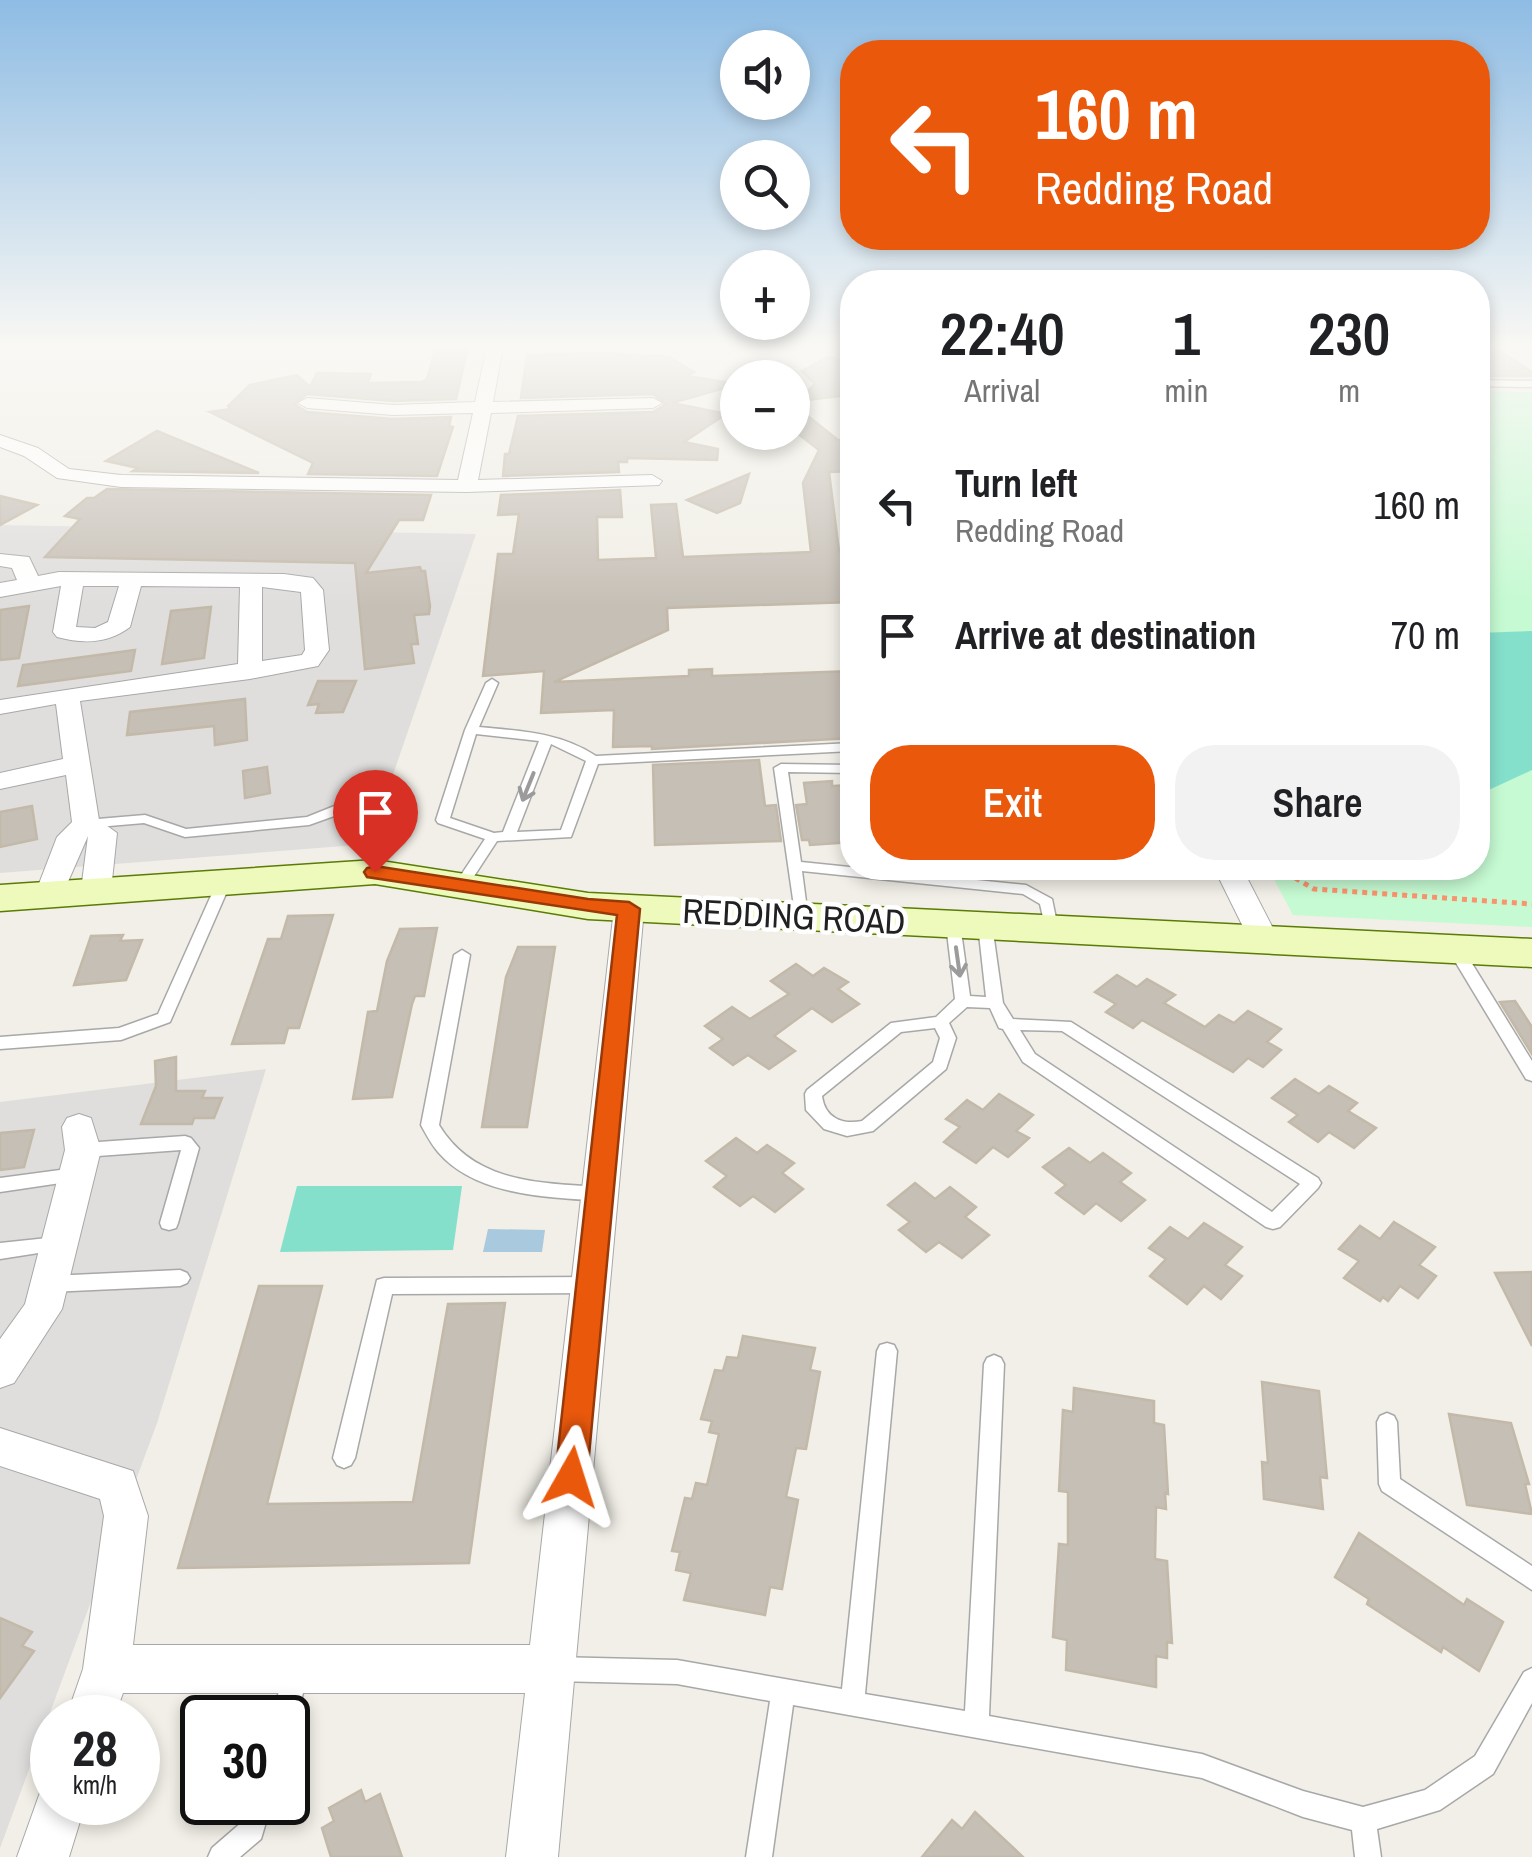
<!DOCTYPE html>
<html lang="en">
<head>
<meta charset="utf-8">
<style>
  body { margin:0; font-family:"Archivo Narrow",sans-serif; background:#f2f2f2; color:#202124; height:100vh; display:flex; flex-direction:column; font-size:38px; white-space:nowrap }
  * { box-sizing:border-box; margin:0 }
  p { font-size:32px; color:#757577 }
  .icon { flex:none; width:55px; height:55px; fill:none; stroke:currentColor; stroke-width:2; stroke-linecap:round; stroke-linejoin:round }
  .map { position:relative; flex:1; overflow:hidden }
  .details { position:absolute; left:840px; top:270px; width:650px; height:610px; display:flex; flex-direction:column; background:#fff; border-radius:40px; box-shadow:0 5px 15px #0003 }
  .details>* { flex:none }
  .banner { position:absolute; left:840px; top:40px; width:650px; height:210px; border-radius:40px; box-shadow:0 5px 15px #0003; background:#ea580c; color:#fff; overflow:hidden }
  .tools { position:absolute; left:720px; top:30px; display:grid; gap:20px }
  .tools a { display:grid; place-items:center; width:90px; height:90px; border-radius:50%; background:#fff; box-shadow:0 5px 15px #0003; font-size:50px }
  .speed { position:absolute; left:30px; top:1695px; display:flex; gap:20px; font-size:50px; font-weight:700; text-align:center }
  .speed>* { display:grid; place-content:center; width:130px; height:130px; border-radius:50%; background:#fff; box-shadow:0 5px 15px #0003; line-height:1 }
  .speed small { font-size:25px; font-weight:400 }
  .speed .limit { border:5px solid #111; border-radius:15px; background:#fff; color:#111 }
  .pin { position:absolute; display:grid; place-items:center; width:85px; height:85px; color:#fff; margin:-102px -42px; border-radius:50% 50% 50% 0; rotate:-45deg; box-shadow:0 0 10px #0007 }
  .pin .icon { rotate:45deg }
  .me { position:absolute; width:110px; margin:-55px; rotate:6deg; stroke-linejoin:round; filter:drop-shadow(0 0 8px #0008) }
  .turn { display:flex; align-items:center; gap:35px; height:210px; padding:0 30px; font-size:45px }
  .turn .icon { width:130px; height:130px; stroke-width:2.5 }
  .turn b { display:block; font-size:70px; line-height:85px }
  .eta { display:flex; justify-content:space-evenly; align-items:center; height:170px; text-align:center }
  .eta b { font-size:60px; font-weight:600; line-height:70px }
  .button { display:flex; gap:20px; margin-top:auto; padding:20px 30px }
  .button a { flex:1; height:115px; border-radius:40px; background:#ea580c; color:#fff; font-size:40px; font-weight:600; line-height:115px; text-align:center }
  .button a+a { background:#f2f2f2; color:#202124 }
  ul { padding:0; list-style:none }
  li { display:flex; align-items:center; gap:30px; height:130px; padding:0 30px }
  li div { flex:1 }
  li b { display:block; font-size:38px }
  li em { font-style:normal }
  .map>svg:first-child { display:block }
  .residential { fill:#dfdedd }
  .park { fill:#c5fad2 }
  .pitch { fill:#85e0cb }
  .water { fill:#a8c9de }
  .building { fill:#c6bfb6; stroke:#c3b9a9; stroke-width:2.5 }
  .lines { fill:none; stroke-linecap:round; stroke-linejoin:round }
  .lane-casing { stroke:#a8a8a8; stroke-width:3 }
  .street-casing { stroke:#a8a8a8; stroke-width:2 }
  .secondary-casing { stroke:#5b7b04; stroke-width:3 }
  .path { stroke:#fb936e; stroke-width:5; stroke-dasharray:5 5; stroke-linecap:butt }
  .lane { fill:#fff; fill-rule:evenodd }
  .street { fill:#fff; fill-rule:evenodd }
  .secondary { fill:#edfabc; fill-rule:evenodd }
  .oneway { stroke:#9b9b9b }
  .route { fill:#ea580c; stroke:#983908; stroke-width:2.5 }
  .labels { text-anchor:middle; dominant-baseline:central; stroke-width:9; stroke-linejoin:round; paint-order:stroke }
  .street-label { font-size:35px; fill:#212121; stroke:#fff }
</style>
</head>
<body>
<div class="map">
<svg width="1532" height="1857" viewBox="0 0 1532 1857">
  <rect width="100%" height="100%" fill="#f1efe7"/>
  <g class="residential">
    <polygon points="0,525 476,534 369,844 0,873"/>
    <polygon points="266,1069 157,1423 0,1848 0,1102"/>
  </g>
  <polygon class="park" points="1478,391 1532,392 1532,927 1293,915 1268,868 1478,868"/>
  <g class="pitch">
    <polygon points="1532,631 1532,770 1478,795 1478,633"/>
    <polygon points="297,1186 462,1186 453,1250 280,1252"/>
  </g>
  <polygon class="water" points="488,1229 545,1230 542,1252 483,1252"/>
  <g class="building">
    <polygon points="436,347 468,347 456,399 393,401 307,394 294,404 307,412 393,419 451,417 449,426 453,427 437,476 308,474 313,463 210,412 231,409 228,406 250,385 297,375 310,387 317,373 371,374 368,383 422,382 427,379"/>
    <polygon points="1478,347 1494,347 1532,372 1532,376 1478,376"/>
    <polygon points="604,353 669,357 694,372 687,376 738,384 672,403 726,414 684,442 718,449 717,460 627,458 627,462 618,462 619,472 503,476 505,454 509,454 518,416 653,412 666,404 653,394 521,398 527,355"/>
    <polygon points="828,357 852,362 849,395 797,401 815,384 802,371"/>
    <polygon points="794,405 838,440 852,442 852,471 829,472 839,551 852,551 852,602 667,608 668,630 554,682 689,676 689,670 712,669 712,676 852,671 852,738 652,749 652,746 613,747 614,710 541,713 544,671 483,676 498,554 513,554 519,514 498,515 501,495 620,490 622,517 597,517 598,560 656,558 651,505 676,504 683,557 811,552 803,483 819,450 792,429"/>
    <polygon points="157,431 259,473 133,471 138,468 106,461"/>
    <polygon points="749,474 740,503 717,513 687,500"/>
    <polygon points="107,489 431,495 423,520 399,520 366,573 420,567 421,571 425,571 430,606 429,614 414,615 418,644 411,644 414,663 365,669 355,563 45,557 80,519 65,516 87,498 94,498"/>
    <polygon points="0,496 37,505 0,525"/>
    <polygon points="29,606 19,658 0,660 0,610"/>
    <polygon points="211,607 204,658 162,664 171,611"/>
    <polygon points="135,650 131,671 18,686 23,665"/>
    <polygon points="318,681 356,681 343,712 316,713 319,704 308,705"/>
    <polygon points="245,699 247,740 215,745 214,726 127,735 130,712"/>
    <polygon points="759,760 765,806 776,805 781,841 655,845 653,765"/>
    <polygon points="267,767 270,793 245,798 243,771"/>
    <polygon points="832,781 832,786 852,785 852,842 810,845 809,840 802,840 796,805 807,804 804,783"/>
    <polygon points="32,806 37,839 0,847 0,812"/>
    <polygon points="333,915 299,1028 288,1028 284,1043 232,1044 268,939 281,939 288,916"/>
    <polygon points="437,928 424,996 415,996 412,1004 392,1097 353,1099 368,1012 377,1011 387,961 400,929"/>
    <polygon points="123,935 120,941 142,940 126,980 74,985 91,936"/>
    <polygon points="518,947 555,947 527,1127 482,1127 506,977"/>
    <polygon points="796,964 813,976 824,968 848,982 838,989 859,1004 832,1022 812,1008 774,1036 795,1051 769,1069 748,1055 733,1065 710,1048 723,1039 705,1026 732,1007 750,1019 789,994 771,981"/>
    <polygon points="1117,975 1137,987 1147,979 1175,995 1164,1003 1205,1027 1219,1015 1234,1023 1248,1011 1281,1029 1267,1042 1281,1050 1263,1067 1248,1058 1233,1072 1142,1020 1133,1028 1106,1012 1116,1004 1095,992"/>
    <polygon points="1515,1001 1532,1027 1532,1054 1500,1002"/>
    <polygon points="176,1057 176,1091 205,1091 202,1098 222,1098 214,1118 194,1118 192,1124 141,1124 156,1086 155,1061"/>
    <polygon points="1295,1079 1319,1094 1329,1086 1357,1103 1348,1111 1376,1128 1354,1148 1329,1132 1318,1142 1289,1122 1298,1115 1272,1098"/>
    <polygon points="999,1094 1033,1115 1016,1131 1029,1138 1008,1157 993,1147 976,1163 944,1142 960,1127 946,1119 967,1100 983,1110"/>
    <polygon points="34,1130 24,1167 0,1170 0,1133"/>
    <polygon points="736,1138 757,1153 767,1145 794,1163 782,1173 803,1189 775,1212 753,1196 740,1206 714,1187 727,1176 706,1161"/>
    <polygon points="1069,1148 1090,1163 1103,1153 1131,1173 1120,1182 1145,1200 1121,1221 1096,1203 1084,1214 1056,1193 1066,1185 1043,1167"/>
    <polygon points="915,1183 935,1199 950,1187 976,1207 965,1217 989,1235 962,1258 939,1242 926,1252 899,1230 910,1222 888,1205"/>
    <polygon points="1394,1222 1435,1247 1419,1265 1436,1276 1418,1298 1400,1286 1388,1301 1383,1297 1380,1301 1344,1278 1359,1261 1339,1249 1360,1226 1380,1239"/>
    <polygon points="1204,1223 1242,1247 1225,1265 1242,1276 1221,1299 1204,1286 1187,1304 1150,1276 1166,1259 1149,1248 1170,1227 1188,1239"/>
    <polygon points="1532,1272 1532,1346 1495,1273"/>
    <polygon points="259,1286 322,1286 267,1504 413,1502 448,1304 505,1303 469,1563 178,1568"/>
    <polygon points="743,1336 815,1348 810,1370 820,1372 806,1449 796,1448 786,1497 798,1500 782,1589 770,1587 765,1615 684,1600 691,1573 676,1570 680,1552 672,1551 685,1498 692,1499 696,1483 707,1485 719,1434 709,1432 712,1421 701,1419 715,1370 723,1371 727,1357 738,1358"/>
    <polygon points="1262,1382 1319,1391 1327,1478 1320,1477 1323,1509 1264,1499 1262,1462 1268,1463"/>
    <polygon points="1074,1388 1154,1401 1154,1423 1164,1425 1168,1494 1165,1493 1166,1509 1156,1507 1155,1559 1167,1561 1172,1643 1167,1642 1167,1658 1156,1656 1156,1687 1066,1670 1067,1640 1053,1637 1059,1544 1068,1545 1068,1492 1059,1491 1063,1410 1073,1412"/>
    <polygon points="1449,1414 1511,1423 1529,1484 1525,1484 1532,1514 1467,1505"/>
    <polygon points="1359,1533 1464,1605 1467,1599 1503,1622 1479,1671 1443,1647 1441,1652 1367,1604 1369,1599 1335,1577"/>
    <polygon points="0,1618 32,1632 22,1646 34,1651 0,1698"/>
    <polygon points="361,1790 365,1802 380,1794 402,1857 331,1857 322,1828 334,1821 329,1808"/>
    <polygon points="975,1812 1023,1857 922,1857 952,1820 962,1829"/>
  </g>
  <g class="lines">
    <defs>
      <g id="lane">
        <polygon points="1478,380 1532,381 1532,387 1478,386"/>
        <path d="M 492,679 L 498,683 L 479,727 C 520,731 560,732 596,756 L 852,743 L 852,751 L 598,764 L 571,837 L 497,841 L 467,887 L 462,888 L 455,884 L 485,839 L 438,823 L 436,820 L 465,730 L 486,683 ZM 476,734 L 539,741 L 503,832 L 494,833 L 450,818 ZM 551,744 L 586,761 L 561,830 L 517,832 Z"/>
        <polygon points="781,764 852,765 852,773 788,772 801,862 1026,885 1052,899 1058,928 1056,931 1046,931 1040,904 1023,894 802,871 808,917 806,920 796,920 774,768"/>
        <polygon points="355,779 362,783 348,811 309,825 185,837 144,823 86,828 79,824 86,820 145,815 186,829 307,817 337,805 348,783"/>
        <polygon points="225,876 232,880 170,1022 121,1040 0,1049 0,1037 119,1028 158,1014 218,880"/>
        <path d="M 953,919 L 960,924 L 970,996 L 986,997 L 978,925 L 985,920 L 992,925 L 1003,1003 L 1013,1019 L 1071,1022 L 1318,1178 L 1321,1183 L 1318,1188 L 1280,1227 L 1273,1229 L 1266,1227 L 1023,1062 L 1003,1029 L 999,1028 L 990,1008 L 967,1007 L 949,1023 L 956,1038 L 946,1069 L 873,1131 L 847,1136 L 824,1129 L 806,1110 L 805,1094 L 807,1090 L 891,1023 L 936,1017 L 955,999 L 946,924 ZM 935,1028 L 940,1038 L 933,1062 L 862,1121 C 842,1125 825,1118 822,1096 L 901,1032 ZM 1020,1030 L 1062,1031 L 1300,1184 L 1272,1212 L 1035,1054 Z"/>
        <polygon points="1455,943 1460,944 1532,1061 1532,1081 1526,1079 1447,948"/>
        <path d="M 462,950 L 470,955 L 439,1125 C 474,1183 539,1183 600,1187 L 606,1189 L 609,1194 L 606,1199 L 600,1201 C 546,1197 476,1196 438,1152 C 431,1144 426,1134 421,1125 L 454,955 Z"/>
        <polygon points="185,1136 191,1138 199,1148 178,1223 176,1228 169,1230 162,1228 160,1223 181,1150 84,1157 78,1155 75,1150 78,1145 84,1143"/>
        <polygon points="75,1168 81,1170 84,1175 81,1180 0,1192 0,1178"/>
        <polygon points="57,1237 64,1239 66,1244 64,1249 0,1259 0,1243"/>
        <polygon points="180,1270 187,1273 190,1278 187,1283 180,1286 50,1292 43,1290 40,1284 43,1278 50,1276"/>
        <polygon points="590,1277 597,1279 600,1285 597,1291 590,1293 392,1294 355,1458 351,1465 344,1468 337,1465 333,1458 377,1280 384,1278"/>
        <polygon points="887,1343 894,1345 897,1351 865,1694 965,1711 984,1364 987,1358 994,1355 1001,1358 1004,1364 989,1716 1202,1754 1303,1791 1363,1807 1425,1790 1475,1756 1524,1672 1532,1668 1532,1703 1493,1774 1440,1810 1377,1829 1381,1857 1355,1857 1352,1830 1303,1817 1202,1778 793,1705 772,1857 746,1857 770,1701 677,1684 555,1681 547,1677 543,1669 547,1661 555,1657 677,1660 842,1689 877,1351 880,1345"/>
        <polygon points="1387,1413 1394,1416 1397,1422 1400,1479 1532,1566 1532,1590 1382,1491 1379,1484 1377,1422 1380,1416"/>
        <path d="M 295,1661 L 303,1665 C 310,1681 298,1710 292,1727 L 288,1728 L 288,1718 L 271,1718 L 287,1665 Z"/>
        <polygon points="247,1802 272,1802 261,1839 240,1857 208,1857 212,1848 242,1822"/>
      </g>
      <g id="street">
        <polygon points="487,347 503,347 493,402 653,398 662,403 653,408 491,413 478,480 652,475 662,481 659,485 467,492 121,487 57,478 24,456 0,447 0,435 38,448 69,469 121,475 458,480 473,413 393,415 307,408 298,403 307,398 393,405 475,402"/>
        <path d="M 0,554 L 29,557 L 38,576 L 59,572 L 284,574 L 313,578 L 323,590 L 329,650 L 318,666 L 250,679 L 80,701 L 99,820 L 117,833 L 111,890 L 106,896 L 86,896 L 81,890 L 88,836 L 60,900 L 40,900 L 35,894 L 57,837 L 72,822 L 66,775 L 0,789 L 0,773 L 63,759 L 56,704 L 0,714 L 0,700 L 238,664 L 240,587 L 141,586 L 130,627 C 108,644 83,644 57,637 L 53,632 L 61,586 L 0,597 L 0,583 L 17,580 L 12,568 L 0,566 ZM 83,586 L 119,586 L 108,622 L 95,628 L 76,627 ZM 262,587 L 301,592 L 305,650 L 302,655 L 262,661 Z"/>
        <polygon points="1214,868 1242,868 1278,938 1274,945 1252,945"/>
        <polygon points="629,900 639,902 644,909 558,1857 506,1857 525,1693 123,1693 114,1718 66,1718 83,1669 104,1516 100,1499 0,1466 0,1428 133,1471 148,1516 133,1645 530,1645 614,909 619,902"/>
        <polygon points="79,1114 91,1118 101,1150 62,1309 14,1383 0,1388 0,1339 25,1304 65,1150 62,1127 67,1118"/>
        <polygon points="52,1780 52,1802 86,1802 69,1857 17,1857 43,1784"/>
      </g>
      <polygon id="secondary" points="375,860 588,893 1532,939 1532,967 588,919 375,884 0,911 0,885"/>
    </defs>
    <use href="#lane" class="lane-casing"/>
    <use href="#street" class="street-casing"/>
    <use href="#secondary" class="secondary-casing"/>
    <polyline class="path" points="1278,868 1314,889 1532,904"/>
    <use href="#lane" class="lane"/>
    <use href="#street" class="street"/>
    <use href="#secondary" class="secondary"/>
  </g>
  <defs><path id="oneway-shaft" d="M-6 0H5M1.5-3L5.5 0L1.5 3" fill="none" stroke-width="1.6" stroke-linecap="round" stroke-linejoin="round" transform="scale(2.5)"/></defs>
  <g class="oneway">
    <use href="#oneway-shaft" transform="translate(528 787) rotate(112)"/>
    <use href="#oneway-shaft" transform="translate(958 962) rotate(82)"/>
  </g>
  <linearGradient id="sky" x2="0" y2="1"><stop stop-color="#8ebce4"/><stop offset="0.57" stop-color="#f9f8f4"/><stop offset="1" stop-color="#f9f8f4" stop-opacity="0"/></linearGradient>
  <rect width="1532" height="607" fill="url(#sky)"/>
  <polygon class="route" points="375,866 588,899 629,902 640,909 587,1477 582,1488 571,1492 559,1488 555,1477 617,915 367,877 364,872 367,868"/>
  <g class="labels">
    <g class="street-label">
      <text transform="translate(794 916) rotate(3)">REDDING ROAD</text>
    </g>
  </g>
</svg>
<div class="tools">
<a><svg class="icon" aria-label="sound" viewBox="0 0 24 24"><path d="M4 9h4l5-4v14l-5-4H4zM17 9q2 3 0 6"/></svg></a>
<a><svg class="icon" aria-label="search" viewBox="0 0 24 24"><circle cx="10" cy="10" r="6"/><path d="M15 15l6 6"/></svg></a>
<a>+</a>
<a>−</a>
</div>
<div class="speed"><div>28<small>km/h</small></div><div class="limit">30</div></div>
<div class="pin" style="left:375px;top:872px;background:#d93025"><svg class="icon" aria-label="arrive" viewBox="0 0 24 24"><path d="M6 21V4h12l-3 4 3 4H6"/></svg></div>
<svg class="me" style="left:571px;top:1477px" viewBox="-20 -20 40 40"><path d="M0-17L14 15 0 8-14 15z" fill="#ea580c" stroke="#fff" stroke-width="4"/></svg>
<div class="banner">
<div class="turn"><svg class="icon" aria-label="left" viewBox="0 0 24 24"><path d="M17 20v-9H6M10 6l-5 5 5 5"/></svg><div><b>160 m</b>Redding Road</div></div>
</div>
<section class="details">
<div class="eta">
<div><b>22:40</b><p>Arrival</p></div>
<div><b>1</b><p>min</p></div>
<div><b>230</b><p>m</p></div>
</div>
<ul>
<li><svg class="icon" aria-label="left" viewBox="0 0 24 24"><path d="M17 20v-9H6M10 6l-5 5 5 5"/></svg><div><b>Turn left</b><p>Redding Road</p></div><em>160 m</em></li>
<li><svg class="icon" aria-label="arrive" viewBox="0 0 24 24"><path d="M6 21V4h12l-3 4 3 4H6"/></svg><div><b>Arrive at destination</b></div><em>70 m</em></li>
</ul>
<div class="button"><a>Exit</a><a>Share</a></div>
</section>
</div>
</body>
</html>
